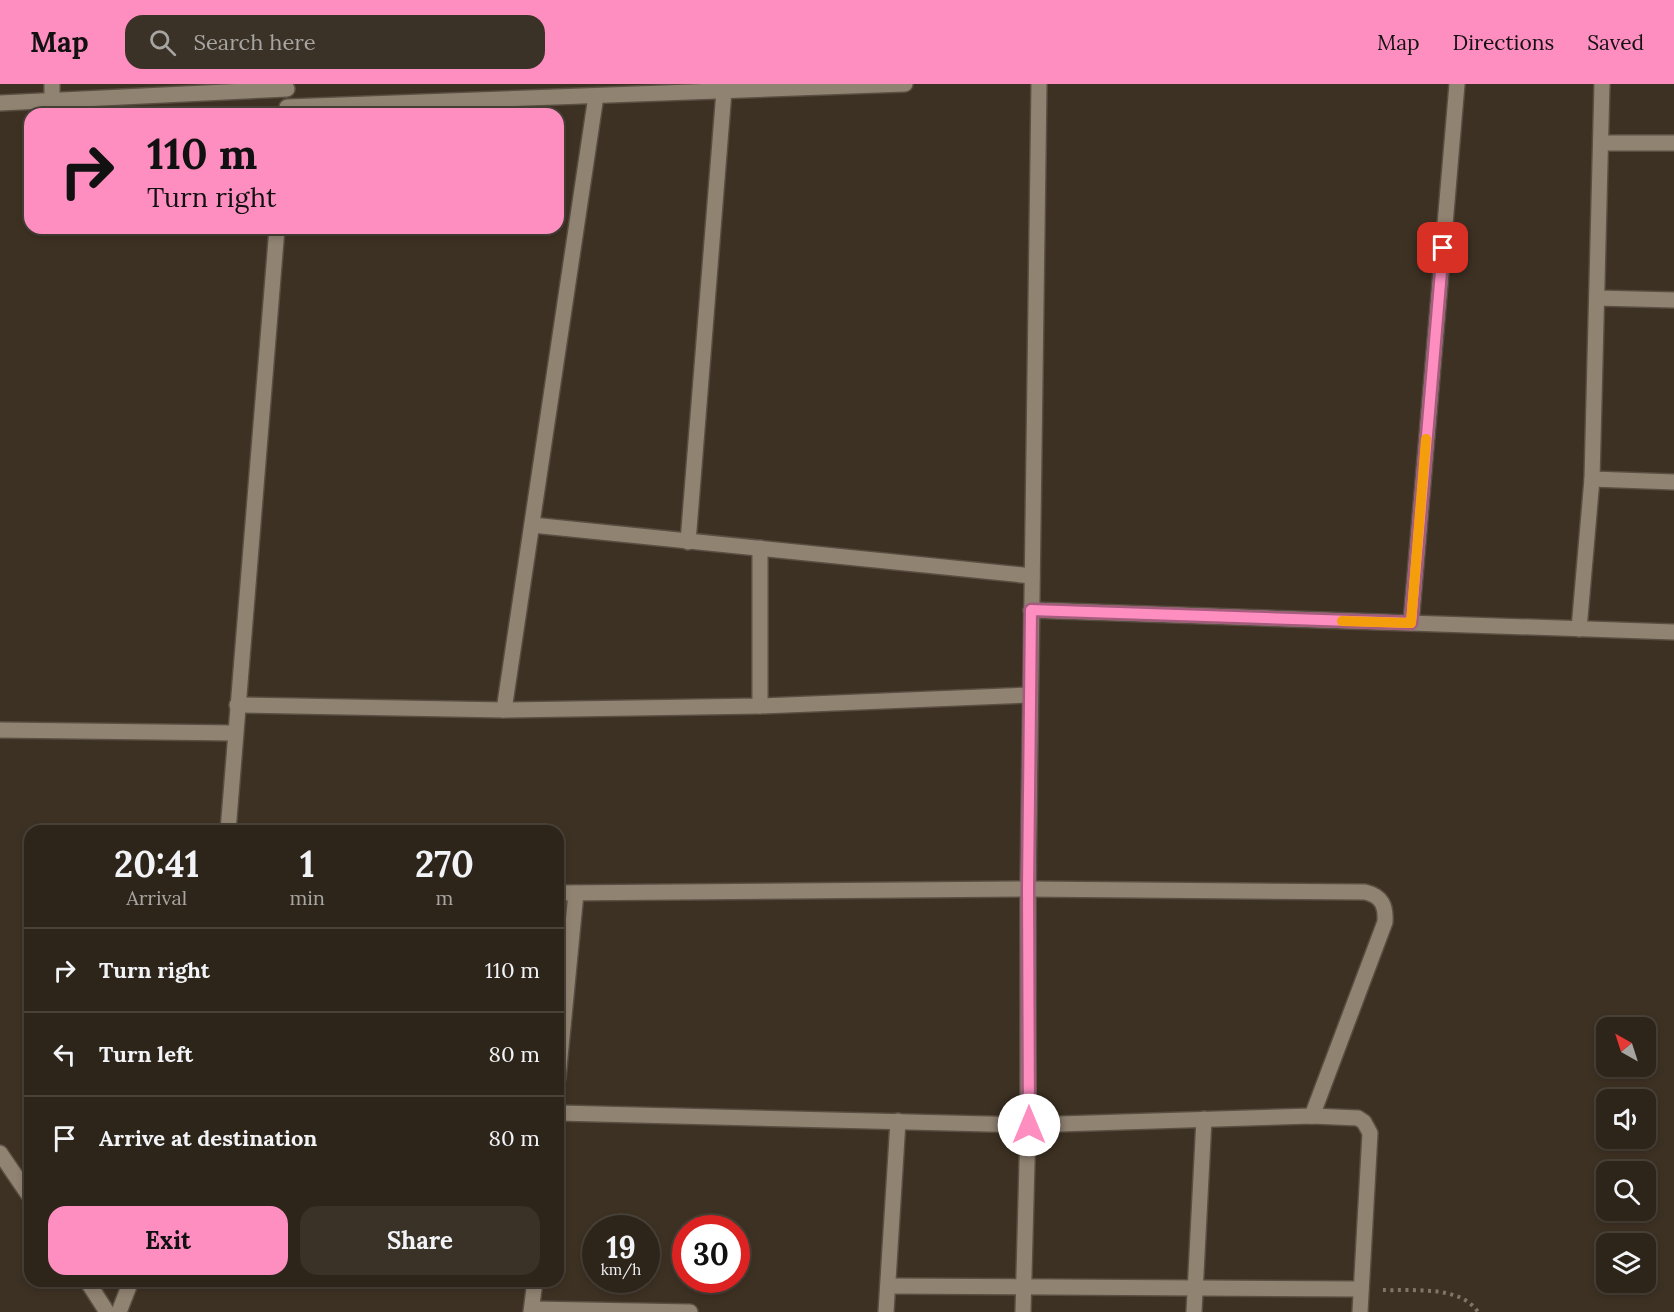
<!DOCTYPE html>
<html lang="en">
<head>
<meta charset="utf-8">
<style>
  body { margin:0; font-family:Lora,serif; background:#3a3127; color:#f1f3f6; height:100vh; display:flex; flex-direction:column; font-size:22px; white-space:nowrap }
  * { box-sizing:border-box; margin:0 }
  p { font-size:20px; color:#a7a5a2 }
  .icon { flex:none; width:33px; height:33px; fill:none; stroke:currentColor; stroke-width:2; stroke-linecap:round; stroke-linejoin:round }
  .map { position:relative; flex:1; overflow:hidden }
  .details { position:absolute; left:24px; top:741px; width:540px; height:462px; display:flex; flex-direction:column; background:#2e251a; border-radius:18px; box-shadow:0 3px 9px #0003,0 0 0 2px #494239 }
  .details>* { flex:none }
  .banner { position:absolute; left:24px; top:24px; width:540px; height:126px; border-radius:18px; box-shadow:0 3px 9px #0003,0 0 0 2px #494239; background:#fd8ebf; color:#111; overflow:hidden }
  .needle { width:39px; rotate:321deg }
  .tools { position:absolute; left:1596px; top:933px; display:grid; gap:12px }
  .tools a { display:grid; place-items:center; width:60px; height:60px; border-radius:12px; background:#2e251a; box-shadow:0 3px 9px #0003,0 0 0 2px #494239; font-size:30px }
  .speed { position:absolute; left:582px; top:1131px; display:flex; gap:12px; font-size:30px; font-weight:700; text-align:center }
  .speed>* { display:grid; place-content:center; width:78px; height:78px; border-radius:50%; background:#2e251a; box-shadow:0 3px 9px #0003,0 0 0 2px #494239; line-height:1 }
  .speed small { font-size:15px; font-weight:400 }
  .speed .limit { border:9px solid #d22; background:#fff; color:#111 }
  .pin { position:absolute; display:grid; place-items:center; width:51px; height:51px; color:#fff; margin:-26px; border-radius:12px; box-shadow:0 3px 9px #0006 }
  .me { position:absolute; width:66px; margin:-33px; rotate:0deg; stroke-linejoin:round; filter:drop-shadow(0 0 4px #0008) }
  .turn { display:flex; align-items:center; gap:21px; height:126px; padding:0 24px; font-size:27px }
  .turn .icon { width:78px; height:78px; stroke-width:2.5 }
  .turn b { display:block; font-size:42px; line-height:51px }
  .eta { display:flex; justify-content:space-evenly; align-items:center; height:102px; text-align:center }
  .eta b { font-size:36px; font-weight:700; line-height:42px }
  .cta { display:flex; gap:12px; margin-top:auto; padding:12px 24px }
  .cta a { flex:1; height:69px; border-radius:18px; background:#fd8ebf; color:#111; font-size:24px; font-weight:700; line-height:69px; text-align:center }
  .cta a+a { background:#3a3127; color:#f1f3f6 }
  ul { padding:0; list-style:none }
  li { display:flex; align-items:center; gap:18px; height:84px; padding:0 24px; border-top:2px solid #494239 }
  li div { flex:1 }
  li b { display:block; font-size:22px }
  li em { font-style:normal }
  header { display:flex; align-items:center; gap:36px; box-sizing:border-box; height:84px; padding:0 30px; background:#fd8ebf; color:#111 }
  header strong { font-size:28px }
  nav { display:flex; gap:33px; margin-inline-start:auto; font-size:21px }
  .search { width:420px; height:54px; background:#3a3127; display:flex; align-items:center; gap:15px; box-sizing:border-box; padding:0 21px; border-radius:18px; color:#a7a5a2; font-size:22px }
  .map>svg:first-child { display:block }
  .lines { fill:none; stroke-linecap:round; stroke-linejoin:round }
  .street-casing { stroke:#584e41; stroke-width:18 }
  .path { stroke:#807569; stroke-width:4; stroke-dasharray:3 4.5; stroke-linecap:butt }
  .street { stroke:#908372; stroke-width:15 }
  .route-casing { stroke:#a45c7c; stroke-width:15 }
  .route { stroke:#fd8ebf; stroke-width:10 }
  .slow { stroke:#f59e0b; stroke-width:10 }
</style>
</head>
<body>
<header>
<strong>Map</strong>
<div class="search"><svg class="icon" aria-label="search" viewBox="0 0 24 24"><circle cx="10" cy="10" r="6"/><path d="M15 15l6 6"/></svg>Search here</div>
<nav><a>Map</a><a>Directions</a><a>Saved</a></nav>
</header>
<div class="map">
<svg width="1674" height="1228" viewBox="0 0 1674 1228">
  <rect width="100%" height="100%" fill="#3d3123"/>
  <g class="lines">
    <defs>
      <g id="street">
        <polyline points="52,0 52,17"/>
        <polyline points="0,19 287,5"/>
        <polyline points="287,23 905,0"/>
        <polyline points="1601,59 1674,59"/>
        <polyline points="1597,214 1674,216"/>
        <polyline points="1592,395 1674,398"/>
        <polyline points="532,441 1032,492"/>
        <polyline points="688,458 724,7"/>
        <polyline points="1031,526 1674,548"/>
        <polyline points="1411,539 1457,0"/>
        <polyline points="1579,545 1592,395 1602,0"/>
        <polyline points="237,621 504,626 760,622 1030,611"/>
        <polyline points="760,622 760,464"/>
        <polyline points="504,626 596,12"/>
        <polyline points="0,646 235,649"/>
        <polyline points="228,747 277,144"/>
        <path d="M 558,809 L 1028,805 L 1365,808 C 1382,812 1386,822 1385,838 L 1312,1032"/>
        <polyline points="558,994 576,809"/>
        <polyline points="558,1029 1028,1041 1312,1032 1358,1034 1364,1038 1370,1049 1360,1228"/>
        <polyline points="0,1069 30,1113"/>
        <polyline points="87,1197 107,1228"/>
        <polyline points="888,1202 1361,1205"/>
        <polyline points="532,1225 690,1228"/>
        <polyline points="119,1228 131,1197"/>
        <polyline points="531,1228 535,1197"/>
        <polyline points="886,1228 898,1037"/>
        <polyline points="1023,1228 1028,1041 1028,805 1039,0"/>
        <polyline points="1194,1228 1204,1035"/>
      </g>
    </defs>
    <use href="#street" class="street-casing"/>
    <path class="path" d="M 1383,1206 C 1412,1207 1460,1201 1478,1228"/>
    <use href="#street" class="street"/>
  </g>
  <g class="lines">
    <defs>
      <polyline id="route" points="1029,1041 1028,805 1031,526 1411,539 1443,164"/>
    </defs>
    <use href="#route" class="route-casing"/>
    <use href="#route" class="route"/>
    <polyline class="slow" points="1342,537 1411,539 1426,355"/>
  </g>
</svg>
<div class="tools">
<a><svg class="needle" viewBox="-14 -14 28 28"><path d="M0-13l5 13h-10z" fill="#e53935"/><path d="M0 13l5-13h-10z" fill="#a7a5a2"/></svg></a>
<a><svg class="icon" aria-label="sound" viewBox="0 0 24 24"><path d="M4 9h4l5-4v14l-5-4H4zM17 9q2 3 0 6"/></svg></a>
<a><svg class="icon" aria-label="search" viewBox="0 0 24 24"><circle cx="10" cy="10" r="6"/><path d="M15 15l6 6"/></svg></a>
<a><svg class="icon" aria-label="layers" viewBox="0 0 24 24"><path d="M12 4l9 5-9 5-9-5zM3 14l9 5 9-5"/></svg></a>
</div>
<div class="speed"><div>19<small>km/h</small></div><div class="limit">30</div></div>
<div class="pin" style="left:1443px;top:164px;background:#d93025"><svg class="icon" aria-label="arrive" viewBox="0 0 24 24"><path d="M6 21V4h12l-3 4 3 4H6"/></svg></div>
<svg class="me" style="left:1029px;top:1041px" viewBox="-20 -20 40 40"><circle r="19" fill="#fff"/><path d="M0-13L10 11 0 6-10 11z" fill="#fd8ebf"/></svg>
<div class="banner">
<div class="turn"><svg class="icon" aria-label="right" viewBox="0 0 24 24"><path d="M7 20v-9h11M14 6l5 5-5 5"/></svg><div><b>110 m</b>Turn right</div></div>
</div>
<section class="details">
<div class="eta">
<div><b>20:41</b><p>Arrival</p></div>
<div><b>1</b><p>min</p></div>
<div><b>270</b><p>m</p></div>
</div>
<ul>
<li><svg class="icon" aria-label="right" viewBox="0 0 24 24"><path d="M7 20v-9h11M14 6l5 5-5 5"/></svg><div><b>Turn right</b></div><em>110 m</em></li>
<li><svg class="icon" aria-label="left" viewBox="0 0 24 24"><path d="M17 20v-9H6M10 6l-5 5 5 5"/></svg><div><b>Turn left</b></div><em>80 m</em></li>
<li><svg class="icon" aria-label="arrive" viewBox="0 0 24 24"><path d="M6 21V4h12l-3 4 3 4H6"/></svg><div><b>Arrive at destination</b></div><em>80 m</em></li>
</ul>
<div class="cta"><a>Exit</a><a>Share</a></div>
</section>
</div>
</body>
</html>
